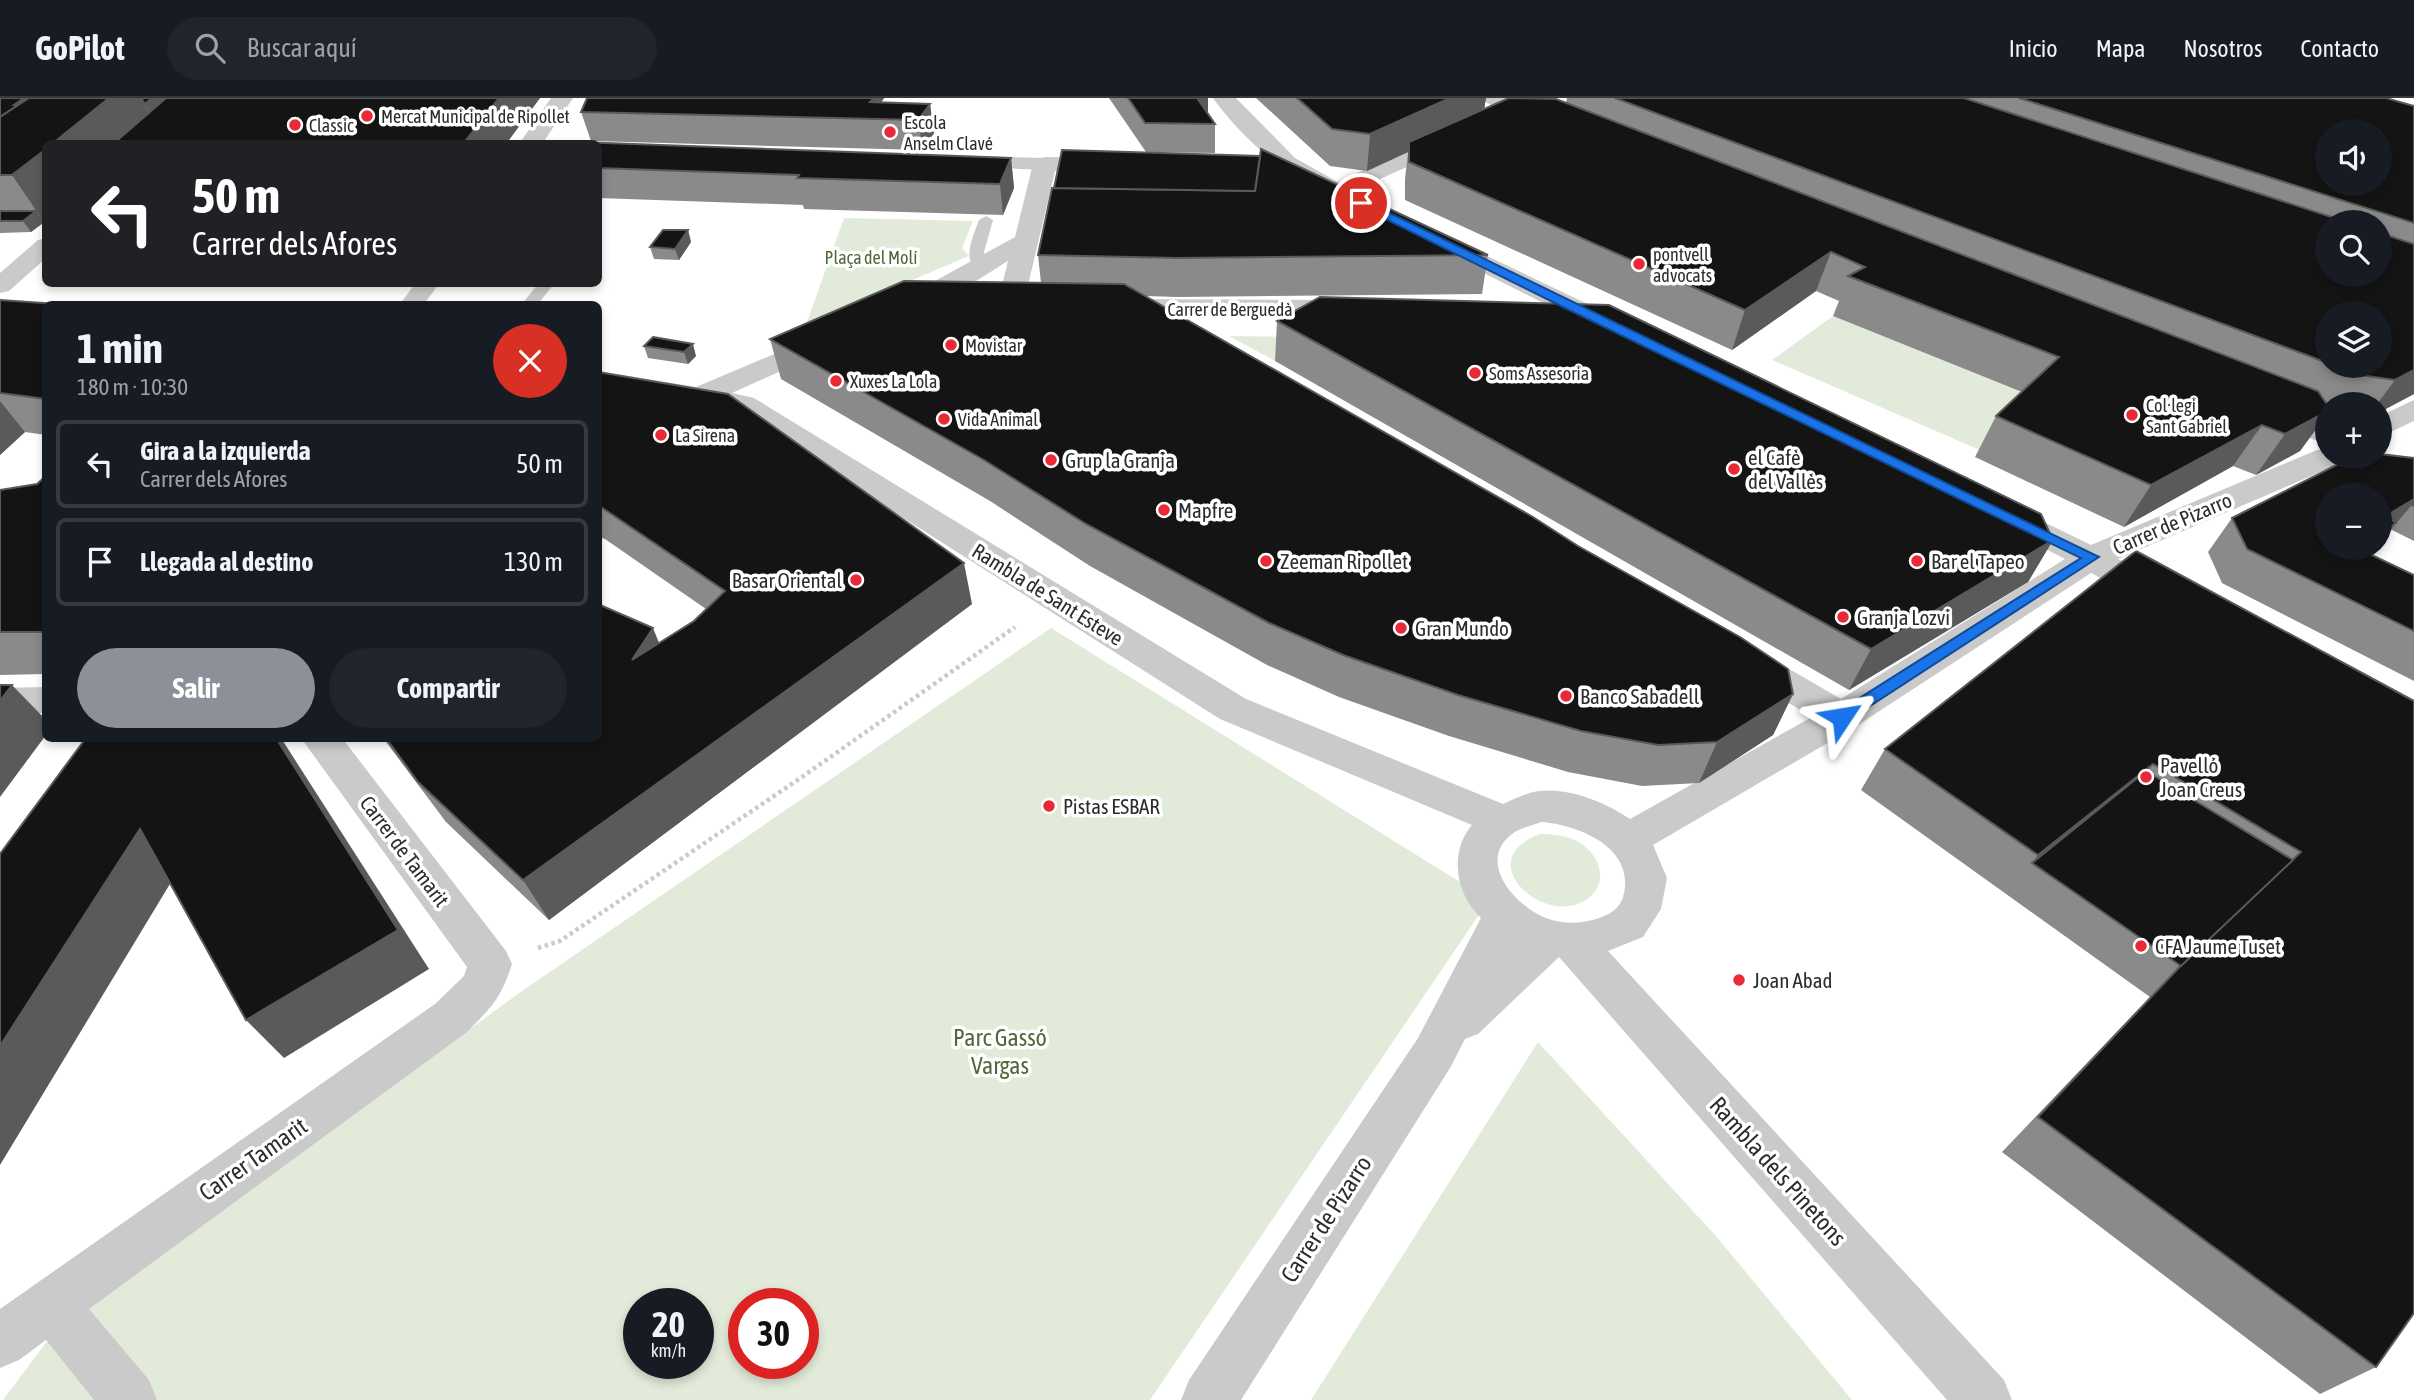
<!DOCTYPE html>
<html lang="es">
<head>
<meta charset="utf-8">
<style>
  body { margin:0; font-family:"Asap Condensed",sans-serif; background:#20242c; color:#f1f3f6; height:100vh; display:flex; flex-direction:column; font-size:26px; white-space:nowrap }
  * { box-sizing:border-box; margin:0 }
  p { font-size:23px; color:#9ea1a6 }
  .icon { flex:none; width:38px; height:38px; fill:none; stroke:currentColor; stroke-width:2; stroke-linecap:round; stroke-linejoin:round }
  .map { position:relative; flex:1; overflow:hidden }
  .panel { position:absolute; left:42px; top:203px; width:560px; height:441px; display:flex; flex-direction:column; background:#171b24; border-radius:10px; box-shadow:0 4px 10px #0003 }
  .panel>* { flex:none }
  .hud { position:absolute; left:42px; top:42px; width:560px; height:147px; border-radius:10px; box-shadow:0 4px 10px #0003; background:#202124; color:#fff; overflow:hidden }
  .tools { position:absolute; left:2315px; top:21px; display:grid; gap:14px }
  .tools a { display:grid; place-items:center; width:77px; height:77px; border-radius:50%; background:#171b24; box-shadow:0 4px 10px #0003; font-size:35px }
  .speed { position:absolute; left:623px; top:1190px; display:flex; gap:14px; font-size:35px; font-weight:700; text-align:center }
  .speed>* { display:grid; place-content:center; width:91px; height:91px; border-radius:50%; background:#171b24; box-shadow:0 4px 10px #0003; line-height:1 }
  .speed small { font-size:18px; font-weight:400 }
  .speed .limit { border:10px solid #d22; background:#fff; color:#111 }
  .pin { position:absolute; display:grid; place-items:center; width:60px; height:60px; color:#fff; margin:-30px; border:4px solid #fff; border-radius:50%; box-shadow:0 2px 7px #0007 }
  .me { position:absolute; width:77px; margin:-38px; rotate:57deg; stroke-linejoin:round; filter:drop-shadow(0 0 5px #0008) }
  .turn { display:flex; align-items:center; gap:24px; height:147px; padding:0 35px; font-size:32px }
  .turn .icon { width:91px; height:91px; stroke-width:2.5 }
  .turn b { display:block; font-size:49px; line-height:60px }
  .round { display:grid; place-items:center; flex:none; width:74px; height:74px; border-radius:37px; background:#20242c }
  .head { display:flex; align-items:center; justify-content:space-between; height:119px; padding:0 35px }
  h1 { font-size:42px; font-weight:700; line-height:52px }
  .button { display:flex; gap:14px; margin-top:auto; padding:14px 35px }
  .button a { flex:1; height:80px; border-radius:42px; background:#8c9099; color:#fff; font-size:28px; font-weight:700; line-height:80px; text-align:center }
  .button a+a { background:#20242c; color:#f1f3f6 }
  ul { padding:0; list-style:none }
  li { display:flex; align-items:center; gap:21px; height:88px; margin:0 14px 10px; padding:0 21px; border:4px solid #363941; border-radius:10px }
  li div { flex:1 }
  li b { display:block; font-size:26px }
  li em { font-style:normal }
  header { display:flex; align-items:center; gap:42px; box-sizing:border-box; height:98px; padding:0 35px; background:#171b24; border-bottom:2px solid #363941 }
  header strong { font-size:33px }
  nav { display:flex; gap:38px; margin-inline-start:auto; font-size:24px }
  .search { width:490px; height:63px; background:#20242c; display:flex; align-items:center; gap:18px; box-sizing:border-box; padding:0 24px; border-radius:38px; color:#9ea1a6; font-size:26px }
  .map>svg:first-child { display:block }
  .green { fill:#e2ebd9; fill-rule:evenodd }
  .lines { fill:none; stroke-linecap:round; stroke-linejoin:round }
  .path { stroke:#cacaca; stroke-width:4.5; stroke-dasharray:3.5 3.5; stroke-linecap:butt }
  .service { fill:#cacaca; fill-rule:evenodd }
  .pedestrian { fill:#cacaca; fill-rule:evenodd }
  .minor { fill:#cacaca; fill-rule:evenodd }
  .wall { fill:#8a8a8a; fill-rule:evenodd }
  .shaded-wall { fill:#5a5a5a }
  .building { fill:#141414; stroke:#5a5a5a; stroke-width:2; fill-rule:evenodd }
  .route { fill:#1a73e8; stroke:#114b97; stroke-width:2 }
  .poi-dot { fill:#e92935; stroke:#fff; stroke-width:2.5 }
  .labels { text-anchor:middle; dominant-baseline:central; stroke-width:7; stroke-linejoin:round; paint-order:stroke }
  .far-poi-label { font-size:18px; fill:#2d2d2d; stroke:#fff; text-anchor:start }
  .far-park-label { font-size:18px; fill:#4f6939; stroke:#fff }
  .far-street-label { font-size:18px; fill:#2d2d2d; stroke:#fff }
  .poi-label { font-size:21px; fill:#2d2d2d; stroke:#fff; text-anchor:start }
  .street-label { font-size:21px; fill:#2d2d2d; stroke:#fff }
  .near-park-label { font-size:24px; fill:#4f6939; stroke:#fff }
  .near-street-label { font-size:24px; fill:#2d2d2d; stroke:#fff }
</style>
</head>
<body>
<header>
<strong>GoPilot</strong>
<div class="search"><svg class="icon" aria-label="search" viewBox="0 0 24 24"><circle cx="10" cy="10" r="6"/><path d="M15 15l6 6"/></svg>Buscar aquí</div>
<nav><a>Inicio</a><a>Mapa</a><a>Nosotros</a><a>Contacto</a></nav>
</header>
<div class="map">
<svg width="2414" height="1302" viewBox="0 0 2414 1302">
  <rect width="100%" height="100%" fill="#fff"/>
  <g class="green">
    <polygon points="844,120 973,123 962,150 969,158 806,227"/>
    <polygon points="1833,218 2037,300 1982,353 1772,262"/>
    <polygon points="1229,238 1318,239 1275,263"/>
    <path d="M 1051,530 L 1489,802 L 1150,1302 L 3,1302 L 57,1230 L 525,891 ZM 639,1206 L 698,1206 L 698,1265 L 639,1265 ZM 744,1206 L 803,1206 L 803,1265 L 744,1265 Z"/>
    <path d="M 1540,736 C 1553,736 1565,737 1577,743 C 1601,756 1611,787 1584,803 C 1542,828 1470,761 1540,736 Z"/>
    <polygon points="1538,944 1715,1137 1852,1302 1311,1302"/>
  </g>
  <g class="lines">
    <polyline class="path" points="538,850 560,843 802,679 1015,529"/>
    <g class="service">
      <path d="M 986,118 L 993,122 L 984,154 L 989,168 L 981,173 C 959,167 974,136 979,122 Z"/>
      <polygon points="538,186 554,186 538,206 522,206"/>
    </g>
    <g class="pedestrian">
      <polygon points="964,58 1045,60 1052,62 1056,66 1052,70 1045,72 957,68 953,64 957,60"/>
      <polygon points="46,140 46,160 9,193 0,195 0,175 38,142"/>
      <polygon points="415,186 439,186 424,206 400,206"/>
    </g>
    <g class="minor">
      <polygon points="551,0 573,0 542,46 519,46"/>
      <path d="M 1213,0 L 1236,0 L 1295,60 L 1338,84 L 1446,34 L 1462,34 L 1465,39 L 1462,44 L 1338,100 C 1296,90 1238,36 1213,0 Z"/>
      <polygon points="1484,0 1513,0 1558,20 1561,25 1558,30 1542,30 1487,5"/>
      <path d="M 1045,59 L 1111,60 L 1119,62 L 1123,67 L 1119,72 L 1111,74 L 1055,73 L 1024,204 L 1021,210 L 1011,212 L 1001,210 L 998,204 L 1008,163 C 983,178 927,218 898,211 L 895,205 L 898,199 L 935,183 L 1015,139 L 1033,66 L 1037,61 Z"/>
      <polygon points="1439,135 1621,222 1625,228 1621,234 1611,236 1601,234 1430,148 1426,143 1430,138"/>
      <polygon points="1118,201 1351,202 1361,204 1365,210 1361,216 1351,218 1118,217 1108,215 1104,209 1108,203"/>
      <path d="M 824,235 L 834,237 L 838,243 L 834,249 L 732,295 L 754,300 L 1246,601 L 1503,706 C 1514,701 1528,694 1540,693 C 1569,689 1607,705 1630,721 L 1812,619 L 1734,572 L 1729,563 L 1734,554 L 1747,550 L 1760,554 L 1841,601 L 2065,461 L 1995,425 L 1990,418 L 1995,411 L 2006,408 L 2017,411 L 2091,447 L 2317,352 L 2328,350 L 2328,359 L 2343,359 L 2339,366 L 2118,461 L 2171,487 L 2176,495 L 2171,503 C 2145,510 2115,487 2091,475 L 1855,629 L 1653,747 L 1667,780 L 1661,811 L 1643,839 L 1608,853 L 2004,1282 L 2012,1302 L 1947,1302 L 1559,859 L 1478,936 L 1465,941 L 1450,970 L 1241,1302 L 1181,1302 L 1189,1282 L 1418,940 L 1481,820 C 1455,795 1449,754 1472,727 L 1220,621 L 735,313 L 598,291 L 598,273 L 696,289 ZM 1542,724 C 1578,727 1634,749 1624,795 C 1622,806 1615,814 1604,818 C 1588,825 1569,827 1552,822 C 1519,813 1474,765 1512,736 C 1520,730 1533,727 1542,724 Z"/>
      <polygon points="2414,302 2414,323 2380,339 2380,318"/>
      <polygon points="2268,305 2328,327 2328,347 2257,320 2253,314 2257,308"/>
      <polygon points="46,589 46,615 0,616 0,590"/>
      <path d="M 301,640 L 342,640 L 506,853 L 512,866 C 501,900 492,909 467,934 L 89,1211 L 149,1282 L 157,1302 L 94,1302 L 46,1242 L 19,1262 L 0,1270 L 0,1211 L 435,906 L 464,878 L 467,869 Z"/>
    </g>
  </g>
  <g class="wall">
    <polygon points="0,0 540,0 506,46 46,46 46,123 31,134 0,135"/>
    <polygon points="884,0 881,4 930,6 934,35 923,52 591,43 581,14"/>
    <polygon points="1109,0 1208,0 1208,15 1215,26 1215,55 1146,54"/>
    <path d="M 1256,0 L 1486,0 L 1484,11 L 1566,5 L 1567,0 L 2386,0 L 2414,8 L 2414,296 L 2380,314 L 2380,306 L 2328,306 L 2328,317 L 2326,317 L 2300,353 L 2256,377 L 2233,368 L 2124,429 L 1975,359 L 1996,318 L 2022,294 L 1833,218 L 1839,203 L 1816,193 L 1732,252 L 1405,102 L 1405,81 L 1408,54 L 1367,73 L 1330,68 ZM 2328,124 L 2380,124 L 2380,177 ZM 2328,215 L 2380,268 L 2328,268 Z"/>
    <polygon points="598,46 1011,60 1014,90 1003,117 804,111 803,107 598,100"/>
    <polygon points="688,132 691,144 679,162 654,161 650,149"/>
    <polygon points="1038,157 1488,157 1482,196 1178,199 1145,198 1793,596 1773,637 1699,685 1642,688 1568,674 1449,638 1339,599 1267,567 1090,468 990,403 781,281 770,241 1041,185"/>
    <polygon points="0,202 46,206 46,337 25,334 0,357"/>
    <polygon points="1277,223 2053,442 2028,484 1849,592 1275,263"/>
    <polygon points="653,239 696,258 688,266 648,260 644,248"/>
    <polygon points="598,274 972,506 549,822 446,724 383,640 598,640 659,545 694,523 706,511 605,441 598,439"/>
    <polygon points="2414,360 2414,443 2392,432 2389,434 2380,444 2380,397 2328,450 2375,450 2370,456 2414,477 2414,583 2222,485 2208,454 2232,420"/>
    <polygon points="46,378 46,576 0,577 0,392 37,386"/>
    <polygon points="2414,603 2376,1269 2320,1296 2002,1054 2150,899 1861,692 1885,651"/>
  </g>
  <g class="shaded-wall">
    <polygon points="24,0 44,0 51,11 14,7"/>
    <polygon points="56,0 65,0 64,1 67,7 65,7 76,26 109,0 141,0 157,27 135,46 46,46 46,123 44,124 12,77 17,74 3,53 16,43 15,40 18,37 33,61 37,57 24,37 62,9"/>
    <polygon points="152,0 188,0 157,27 145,6"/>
    <polygon points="499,0 540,0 506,46 463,46"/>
    <polygon points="865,0 884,0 869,23"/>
    <polygon points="1196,0 1208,0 1208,25"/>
    <polygon points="1450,0 1486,0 1483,18 1409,44 1408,54 1367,73 1370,36"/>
    <polygon points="930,6 934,35 923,52 918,22"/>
    <polygon points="1011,60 1014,90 1003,117 1000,86"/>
    <polygon points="36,113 44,124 31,134 23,123"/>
    <polygon points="688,132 691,144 679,162 675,151"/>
    <polygon points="1831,154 1816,193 1732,252 1745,212"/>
    <polygon points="693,246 696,258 688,266 684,254"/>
    <polygon points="2414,272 2414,296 2380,314 2380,306 2377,306 2395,282"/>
    <polygon points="0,303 25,334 0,357"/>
    <polygon points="2328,313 2328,315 2300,353 2256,377 2285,336"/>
    <polygon points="2262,327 2233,368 2124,429 2151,387"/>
    <polygon points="2414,401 2414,409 2411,408 2380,444 2380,426 2386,418"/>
    <polygon points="2053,442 2028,484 1849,592 1871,551"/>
    <polygon points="2352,450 2375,450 2368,459"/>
    <polygon points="964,465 972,506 549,822 523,782"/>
    <polygon points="653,530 670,572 632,562"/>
    <polygon points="12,587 46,622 46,637 0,699 0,603"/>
    <polygon points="1793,596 1773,637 1699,685 1717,644"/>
    <polygon points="276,640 281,640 429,871 284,960 246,922"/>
    <polygon points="2153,666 2120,707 2032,765 2038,757"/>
    <polygon points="140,731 179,771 0,1067 0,948"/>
  </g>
  <g class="building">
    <polygon points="0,0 24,0 14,7 19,7 0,19"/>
    <polygon points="29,0 109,0 52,46 46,46 46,51 12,77 0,77 0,19"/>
    <polygon points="141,0 152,0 145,6"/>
    <polygon points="166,0 499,0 463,46 113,46"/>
    <polygon points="587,0 874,0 870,4 930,6 918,22 581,14"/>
    <polygon points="1128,0 1197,0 1215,26 1145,25"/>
    <polygon points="1297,0 1450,0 1370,36 1332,31"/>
    <polygon points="1509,0 1556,1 2318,293 2328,308 2328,313 2285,336 2262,327 2151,387 1996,318 2059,259 1848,178 1865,169 1831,154 1745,212 1409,64 1409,44"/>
    <polygon points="1615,0 1964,0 2347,124 2328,124 2328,177 2380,177 2380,135 2414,146 2414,272 2395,282 2360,277 2334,268 2380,268 2380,215 2328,215 2328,265"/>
    <path d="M 2019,0 L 2386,0 L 2414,8 L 2414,125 ZM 2328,33 L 2380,33 L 2380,86 L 2328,86 Z"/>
    <polygon points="539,44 578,45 538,46"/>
    <polygon points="578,44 1011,60 1000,86 797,80 799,77 598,70 598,46 577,46"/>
    <polygon points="1261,51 1488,157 1177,160 1038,157 1052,90 1255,93"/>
    <polygon points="1062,52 1260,58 1255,93 1054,90"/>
    <polygon points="0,113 36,113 23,123 0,123"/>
    <polygon points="663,132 688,132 675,151 650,149"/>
    <polygon points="904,183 1124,186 1533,419 1578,448 1740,539 1788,571 1793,596 1717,644 1658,647 1581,633 1458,597 1343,557 1269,525 1086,426 984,362 770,241"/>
    <polygon points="1320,199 1609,207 2041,416 2053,442 1871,551 1277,223"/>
    <polygon points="0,202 58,206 46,206 46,301 0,295"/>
    <polygon points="653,239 693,246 684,254 644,248"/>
    <polygon points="598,274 728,296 964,465 523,782 418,684 386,640 598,640 598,506 653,530 632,562 694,523 725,493 598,407"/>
    <polygon points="2380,356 2414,360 2414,401 2386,418 2396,425 2380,434 2380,397 2328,397 2328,450 2357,450 2414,477 2414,533 2247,451 2232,420 2352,359 2380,359"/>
    <polygon points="46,378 46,534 0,534 0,392 37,386"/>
    <polygon points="2136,453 2414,603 2414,1215 2376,1269 2038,1019 2188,860 2301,754 2153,666 2038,757 1885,651"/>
    <polygon points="0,587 12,587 0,603"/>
    <polygon points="86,640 276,640 398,832 246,922 140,731 0,948 0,756"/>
    <polygon points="2146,673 2293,762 2181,868 2032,765"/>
  </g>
  <polygon class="route" points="1357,103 1365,103 2099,459 1847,623 1836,623 1834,619 1836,615 2081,460 1567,211 1357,107"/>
  <g class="poi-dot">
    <circle cx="367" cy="18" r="7"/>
    <circle cx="295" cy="27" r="7"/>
    <circle cx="890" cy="34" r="7"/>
    <circle cx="1639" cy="166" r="7"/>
    <circle cx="951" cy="247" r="7"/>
    <circle cx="1475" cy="275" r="7"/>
    <circle cx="836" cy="283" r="7"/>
    <circle cx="2132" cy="317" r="7"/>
    <circle cx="944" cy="321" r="7"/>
    <circle cx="661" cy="337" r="7"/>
    <circle cx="1051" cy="362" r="7"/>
    <circle cx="1734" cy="371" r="7"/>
    <circle cx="1164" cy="412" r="7"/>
    <circle cx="1266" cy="463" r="7"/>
    <circle cx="1917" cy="463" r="7"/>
    <circle cx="856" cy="482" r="7"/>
    <circle cx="1843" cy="519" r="7"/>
    <circle cx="1401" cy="530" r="7"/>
    <circle cx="1566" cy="598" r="7"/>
    <circle cx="2146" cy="679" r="7"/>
    <circle cx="1049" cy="708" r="7"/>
    <circle cx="2141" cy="848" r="7"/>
    <circle cx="1739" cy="882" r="7"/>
  </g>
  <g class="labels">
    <g class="far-poi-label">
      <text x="381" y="18">Mercat Municipal de Ripollet</text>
      <text x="904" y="24">Escola<tspan x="904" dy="21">Anselm Clavé</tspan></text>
      <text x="309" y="27">Classic</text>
      <text x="1653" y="156">pontvell<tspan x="1653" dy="21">advocats</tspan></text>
      <text x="965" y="247">Movistar</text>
      <text x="1489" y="275">Soms Assesoria</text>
      <text x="850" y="283">Xuxes La Lola</text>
      <text x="2146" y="307">Col·legi<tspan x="2146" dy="21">Sant Gabriel</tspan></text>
      <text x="958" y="321">Vida Animal</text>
      <text x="675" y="337">La Sirena</text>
    </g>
    <g class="far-park-label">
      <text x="871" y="159">Plaça del Molí</text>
    </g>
    <g class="far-street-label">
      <text x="1230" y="211">Carrer de Berguedà</text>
    </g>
    <g class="poi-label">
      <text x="1748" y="359">el Cafè<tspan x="1748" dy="24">del Vallès</tspan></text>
      <text x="1065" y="362">Grup la Granja</text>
      <text x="1178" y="412">Mapfre</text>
      <text x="1280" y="463">Zeeman Ripollet</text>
      <text x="1931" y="463">Bar el Tapeo</text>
      <text x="842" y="482" text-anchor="end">Basar Oriental</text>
      <text x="1857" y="519">Granja Lozvi</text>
      <text x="1415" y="530">Gran Mundo</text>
      <text x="1580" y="598">Banco Sabadell</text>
      <text x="2160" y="667">Pavelló<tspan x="2160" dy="24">Joan Creus</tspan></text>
      <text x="1063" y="708">Pistas ESBAR</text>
      <text x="2155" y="848">CFA Jaume Tuset</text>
      <text x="1753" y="882">Joan Abad</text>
    </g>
    <g class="street-label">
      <text transform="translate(2172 425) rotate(-23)">Carrer de Pizarro</text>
      <text transform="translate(1048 496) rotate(32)">Rambla de Sant Esteve</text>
      <text transform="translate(405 753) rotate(53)">Carrer de Tamarit</text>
    </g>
    <g class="near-park-label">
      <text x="1000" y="939">Parc Gassó<tspan x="1000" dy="28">Vargas</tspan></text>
    </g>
    <g class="near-street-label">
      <text transform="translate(253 1061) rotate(-35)">Carrer Tamarit</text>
      <text transform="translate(1778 1073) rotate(48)">Rambla dels Pinetons</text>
      <text transform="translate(1326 1121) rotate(-57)">Carrer de Pizarro</text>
    </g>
  </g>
</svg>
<div class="tools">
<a><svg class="icon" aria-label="sound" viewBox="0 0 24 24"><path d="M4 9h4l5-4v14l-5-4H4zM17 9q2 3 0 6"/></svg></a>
<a><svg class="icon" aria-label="search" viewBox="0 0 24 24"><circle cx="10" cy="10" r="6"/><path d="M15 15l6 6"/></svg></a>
<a><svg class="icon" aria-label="layers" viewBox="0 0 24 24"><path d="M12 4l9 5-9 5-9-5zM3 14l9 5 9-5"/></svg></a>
<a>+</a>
<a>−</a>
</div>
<div class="speed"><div>20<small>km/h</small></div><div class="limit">30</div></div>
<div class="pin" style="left:1361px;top:105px;background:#d93025"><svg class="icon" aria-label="arrive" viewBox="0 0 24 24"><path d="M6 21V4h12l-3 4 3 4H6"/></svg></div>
<svg class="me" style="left:1842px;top:619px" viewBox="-20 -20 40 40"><path d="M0-17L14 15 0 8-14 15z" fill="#1a73e8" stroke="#fff" stroke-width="4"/></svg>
<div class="hud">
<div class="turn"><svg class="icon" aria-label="left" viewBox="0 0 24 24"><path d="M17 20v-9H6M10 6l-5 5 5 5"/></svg><div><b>50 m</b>Carrer dels Afores</div></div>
</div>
<section class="panel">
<div class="head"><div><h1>1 min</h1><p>180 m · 10:30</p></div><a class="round" style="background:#d93025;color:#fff"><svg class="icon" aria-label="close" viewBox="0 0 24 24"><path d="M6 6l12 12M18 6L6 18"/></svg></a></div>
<ul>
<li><svg class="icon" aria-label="left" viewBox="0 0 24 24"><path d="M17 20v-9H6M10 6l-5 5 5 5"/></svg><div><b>Gira a la izquierda</b><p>Carrer dels Afores</p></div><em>50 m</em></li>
<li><svg class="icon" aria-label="arrive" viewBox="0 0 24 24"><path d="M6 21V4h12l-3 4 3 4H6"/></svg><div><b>Llegada al destino</b></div><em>130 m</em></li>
</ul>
<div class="button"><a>Salir</a><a>Compartir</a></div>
</section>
</div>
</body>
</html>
